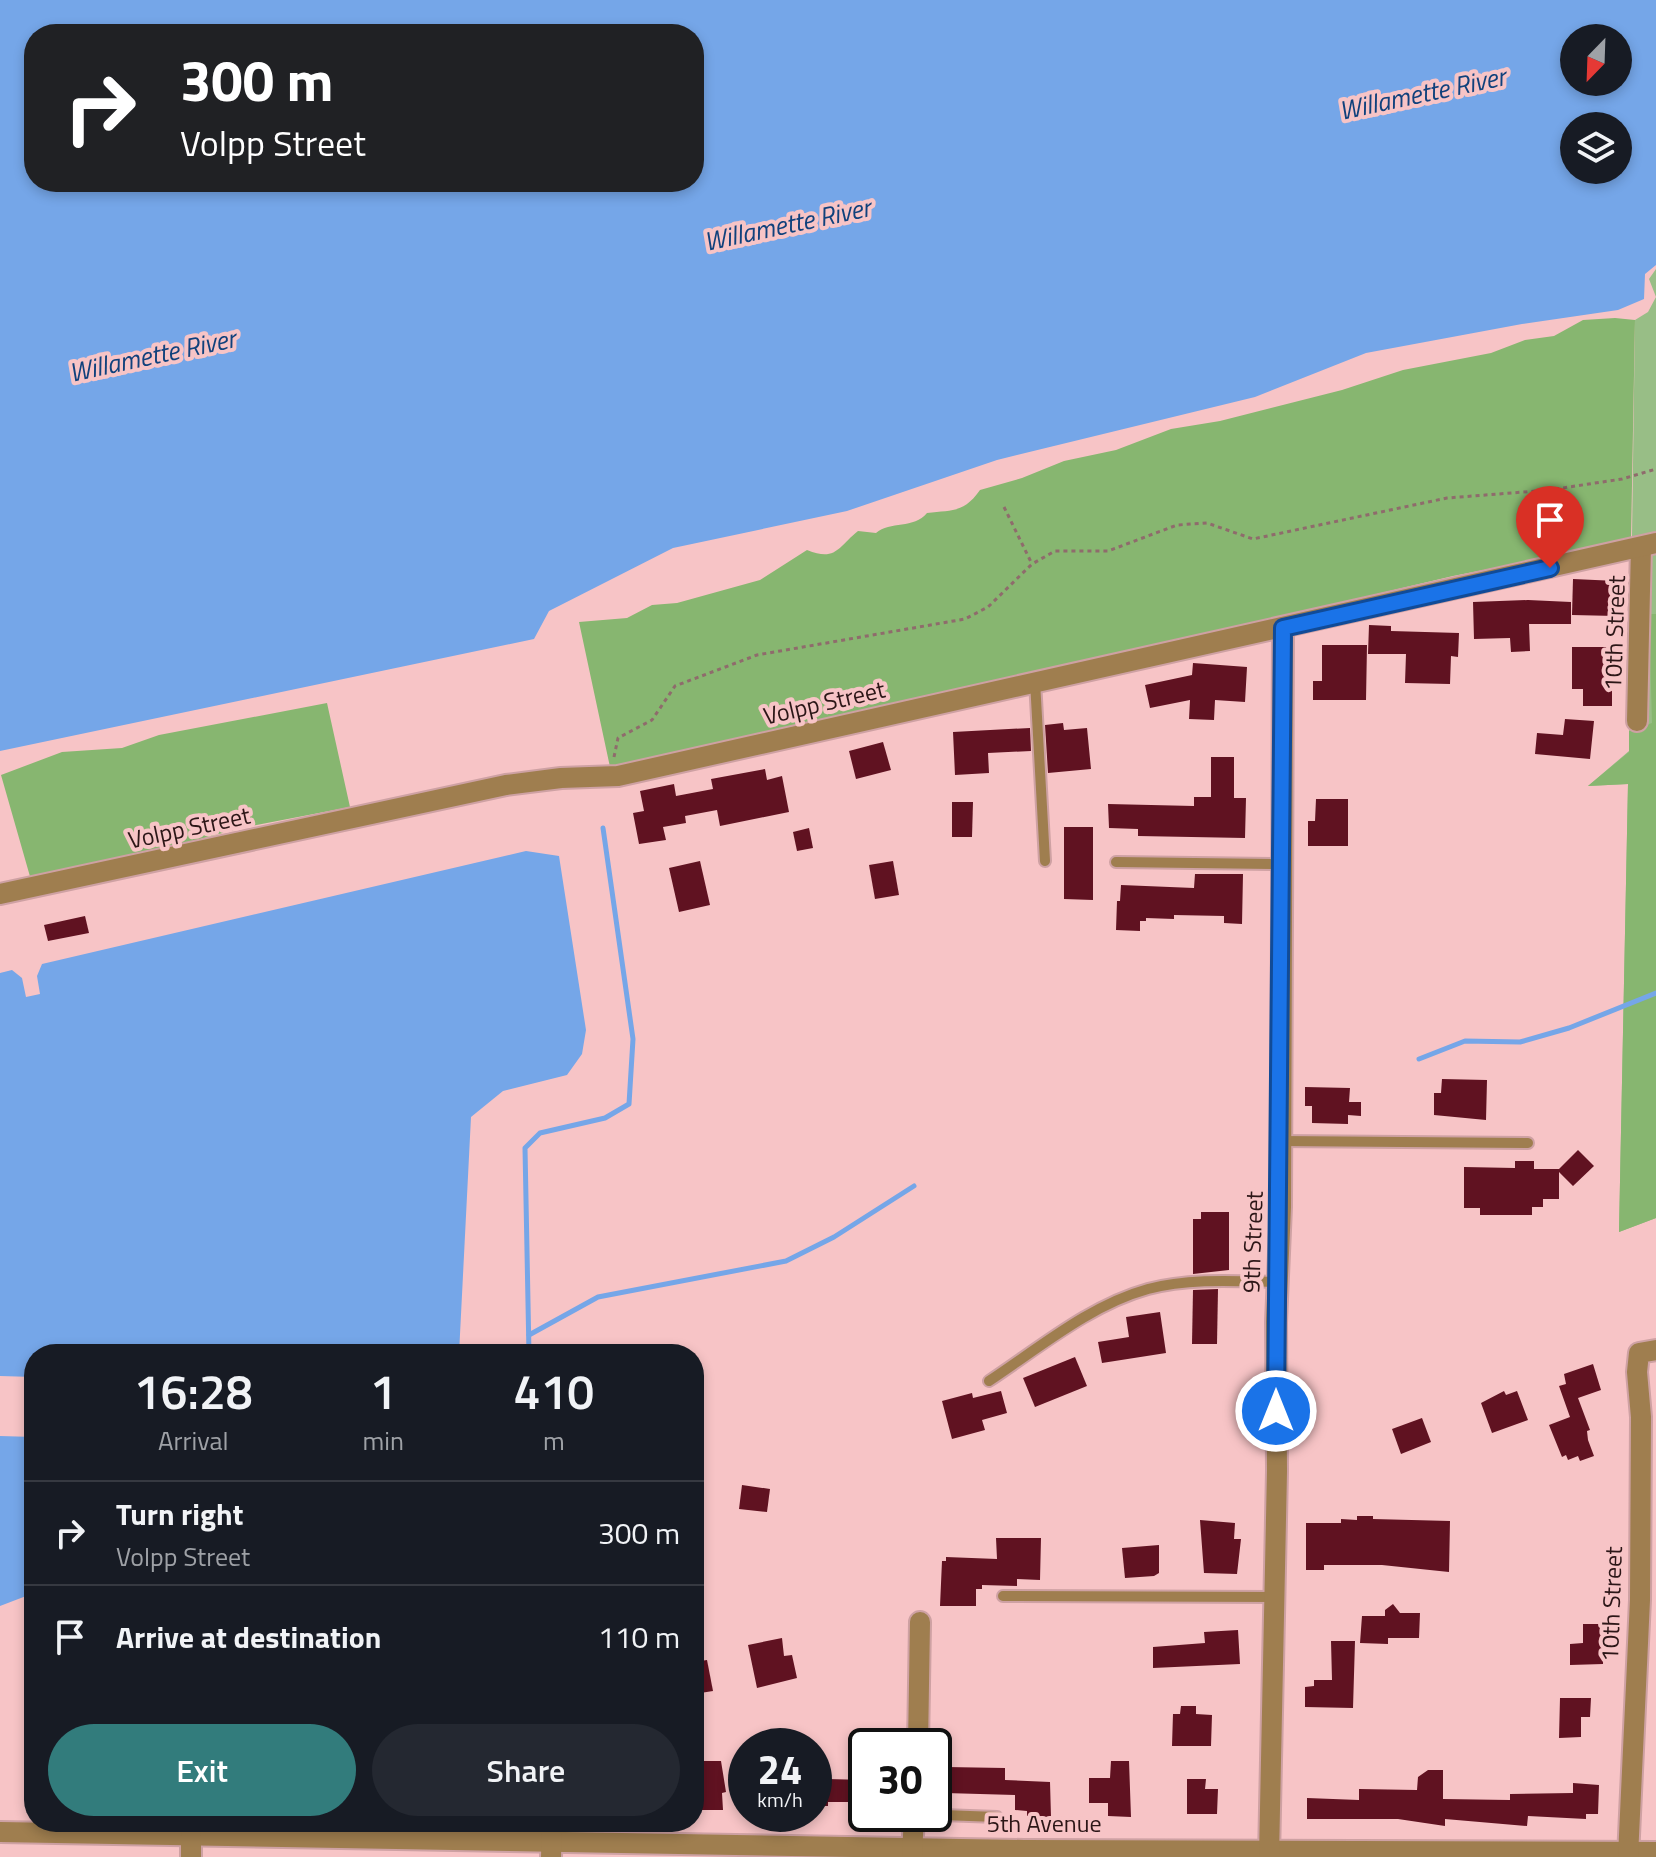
<!DOCTYPE html>
<html lang="en">
<head>
<meta charset="utf-8">
<style>
  body { margin:0; font-family:"Titillium Web",sans-serif; background:#242831; color:#f1f3f6; height:100vh; display:flex; flex-direction:column; font-size:30px; white-space:nowrap }
  * { box-sizing:border-box; margin:0 }
  p { font-size:26px; color:#9ea1a6 }
  .icon { flex:none; width:44px; height:44px; fill:none; stroke:currentColor; stroke-width:2; stroke-linecap:round; stroke-linejoin:round }
  .map { position:relative; flex:1; overflow:hidden }
  .details { position:absolute; left:24px; top:1344px; width:680px; height:488px; display:flex; flex-direction:column; background:#171b24; border-radius:32px; box-shadow:0 4px 12px #0003 }
  .details>* { flex:none }
  .banner { position:absolute; left:24px; top:24px; width:680px; height:168px; border-radius:32px; box-shadow:0 4px 12px #0003; background:#202124; color:#fff; overflow:hidden }
  .needle { width:52px; rotate:203deg }
  .controls { position:absolute; left:1560px; top:24px; display:grid; gap:16px }
  .controls a { display:grid; place-items:center; width:72px; height:72px; border-radius:50%; background:#171b24; box-shadow:0 4px 12px #0003; font-size:40px }
  .speed { position:absolute; left:728px; top:1728px; display:flex; gap:16px; font-size:40px; font-weight:700; text-align:center }
  .speed>* { display:grid; place-content:center; width:104px; height:104px; border-radius:50%; background:#171b24; box-shadow:0 4px 12px #0003; line-height:1 }
  .speed small { font-size:20px; font-weight:400 }
  .speed .limit { border:4px solid #111; border-radius:12px; background:#fff; color:#111 }
  .pin { position:absolute; display:grid; place-items:center; width:68px; height:68px; color:#fff; margin:-82px -34px; border-radius:50% 50% 50% 0; rotate:-45deg; box-shadow:0 0 8px #0007 }
  .pin .icon { rotate:45deg }
  .me { position:absolute; width:88px; margin:-44px; rotate:0deg; stroke-linejoin:round; filter:drop-shadow(0 0 6px #0008) }
  .turn { display:flex; align-items:center; gap:28px; height:168px; padding:0 24px; font-size:36px }
  .turn .icon { width:104px; height:104px; stroke-width:2.5 }
  .turn b { display:block; font-size:56px; line-height:68px }
  .eta { display:flex; justify-content:space-evenly; align-items:center; height:136px; text-align:center }
  .eta b { font-size:48px; font-weight:600; line-height:56px }
  .cta { display:flex; gap:16px; margin-top:auto; padding:16px 24px }
  .cta a { flex:1; height:92px; border-radius:48px; background:#327c7c; color:#fff; font-size:32px; font-weight:600; line-height:92px; text-align:center }
  .cta a+a { background:#242831; color:#f1f3f6 }
  ul { padding:0; list-style:none }
  li { display:flex; align-items:center; gap:24px; height:104px; padding:0 24px; border-top:2px solid #363941 }
  li div { flex:1 }
  li b { display:block; font-size:30px }
  li em { font-style:normal }
  .map>svg:first-child { display:block }
  .green { fill:#98be86 }
  .forest { fill:#87b670 }
  .water { fill:#75a6e8; fill-rule:evenodd }
  .lines { fill:none; stroke-linecap:round; stroke-linejoin:round }
  .stream { stroke:#75a6e8; stroke-width:5 }
  .building { fill:#601221 }
  .lane-casing { stroke:#cea1a3; stroke-width:14 }
  .street-casing { stroke:#cea1a3; stroke-width:24 }
  .path { stroke:#8f6b6c; stroke-width:3; stroke-dasharray:4 4; stroke-linecap:butt }
  .lane { stroke:#9f7e4f; stroke-width:10 }
  .street { stroke:#9f7e4f; stroke-width:20 }
  .route-casing { stroke:#114b97; stroke-width:20 }
  .route { stroke:#1a73e8; stroke-width:14 }
  .labels { text-anchor:middle; dominant-baseline:central; stroke-width:8; stroke-linejoin:round; paint-order:stroke }
  .street-label { font-size:24px; fill:#2c1617; stroke:#f7c4c6 }
  .water-label { font-size:26px; font-style:italic; fill:#10417c; stroke:#f7c4c6 }
</style>
</head>
<body>
<div class="map">
<svg width="1656" height="1857" viewBox="0 0 1656 1857">
  <rect width="100%" height="100%" fill="#f7c4c6"/>
  <polygon class="green" points="1656,269 1656,1218 1619,1232 1628,784 1588,786 1629,751 1635,320 1648,312 1656,297 1649,279"/>
  <g class="forest">
    <path d="M 1615,318 L 1635,320 L 1631,541 L 1453,576 L 1309,610 L 1290,618 L 610,767 L 579,622 L 627,618 L 652,605 L 677,603 L 760,580 L 807,550 C 836,562 838,547 858,531 L 876,533 C 890,521 914,529 927,513 C 952,510 964,513 980,490 L 1022,478 L 1064,461 L 1116,450 L 1171,429 L 1220,421 L 1342,390 L 1403,370 L 1491,353 L 1525,340 L 1554,336 L 1583,320 Z"/>
    <polygon points="1649,614 1656,614 1656,1218 1619,1232 1628,784 1588,786 1629,752 1629,731 1652,723"/>
    <polygon points="327,703 350,807 241,828 145,854 31,880 1,775 62,752 122,748 159,735"/>
  </g>
  <g class="water">
    <path d="M 0,0 L 1656,0 L 1656,265 L 1645,274 L 1644,299 L 1618,310 L 1522,324 L 1366,353 L 1255,397 L 997,460 L 847,511 L 673,548 L 549,611 L 534,639 L 0,751 ZM 34,34 L 694,34 L 694,182 L 34,182 ZM 1574,38 L 1618,38 L 1618,82 L 1574,82 ZM 1574,126 L 1618,126 L 1618,170 L 1574,170 Z"/>
    <polygon points="526,851 559,856 586,1030 582,1054 567,1075 503,1091 471,1117 459,1354 34,1354 34,1377 0,1376 0,973 12,970 22,978 26,997 40,994 37,976 42,964"/>
    <polygon points="0,1436 34,1437 34,1593 0,1606"/>
  </g>
  <g class="lines">
    <g class="stream">
      <polyline points="1419,1059 1465,1041 1520,1042 1569,1028 1656,993"/>
      <polyline points="529,1335 598,1297 786,1261 834,1237 914,1186"/>
      <polyline points="529,1354 525,1148 540,1133 605,1118 629,1104 633,1039 603,828"/>
    </g>
  </g>
  <g class="building">
    <polygon points="1573,579 1617,581 1616,616 1572,615"/>
    <polygon points="1528,600 1571,602 1571,624 1529,624 1530,651 1511,652 1510,638 1474,639 1473,602"/>
    <polygon points="1369,625 1391,626 1391,631 1459,633 1458,657 1451,656 1450,684 1405,683 1406,654 1368,654"/>
    <polygon points="1322,645 1367,645 1366,700 1313,700 1313,681 1322,681"/>
    <polygon points="1572,647 1612,647 1612,706 1583,706 1583,689 1572,689"/>
    <polygon points="1193,663 1247,667 1245,702 1215,700 1214,720 1189,719 1190,700 1150,708 1145,685 1192,675"/>
    <polygon points="1565,719 1594,721 1590,759 1535,754 1537,733 1563,735"/>
    <polygon points="1063,723 1064,730 1087,728 1091,769 1048,773 1045,725"/>
    <polygon points="1030,728 1031,751 988,753 989,773 955,775 953,732"/>
    <polygon points="883,742 891,770 856,779 849,751"/>
    <polygon points="1211,757 1234,757 1234,798 1246,798 1245,838 1138,836 1138,829 1109,828 1108,804 1194,806 1194,797 1211,797"/>
    <polygon points="765,769 767,780 782,776 789,812 720,826 717,810 685,816 686,823 663,827 666,840 639,844 633,813 644,811 640,791 674,784 676,796 713,789 711,779"/>
    <polygon points="1316,799 1348,799 1348,846 1308,846 1308,821 1315,821"/>
    <polygon points="952,802 973,802 972,837 952,837"/>
    <polygon points="1064,827 1093,827 1093,900 1064,899"/>
    <polygon points="809,828 813,848 797,851 793,832"/>
    <polygon points="700,861 710,905 679,912 669,868"/>
    <polygon points="893,861 899,895 875,899 869,865"/>
    <polygon points="1195,874 1243,874 1242,924 1224,923 1224,916 1174,915 1174,919 1146,918 1146,921 1140,921 1140,931 1116,930 1117,901 1120,901 1121,885 1194,888"/>
    <polygon points="85,916 89,933 48,941 44,925"/>
    <polygon points="1442,1079 1487,1080 1486,1120 1434,1115 1434,1093 1441,1093"/>
    <polygon points="1305,1087 1350,1088 1349,1102 1361,1102 1361,1116 1348,1115 1348,1124 1312,1123 1312,1106 1305,1106"/>
    <polygon points="1578,1150 1594,1166 1573,1186 1559,1172 1559,1199 1543,1199 1543,1207 1532,1207 1532,1215 1480,1215 1480,1208 1464,1208 1464,1167 1515,1168 1515,1161 1534,1161 1534,1169 1559,1169"/>
    <polygon points="1201,1212 1229,1212 1229,1270 1193,1274 1193,1219 1201,1219"/>
    <polygon points="1218,1289 1217,1344 1192,1344 1193,1290"/>
    <polygon points="1160,1312 1166,1353 1102,1363 1098,1342 1129,1337 1126,1317"/>
    <polygon points="1075,1357 1087,1386 1035,1407 1023,1378"/>
    <polygon points="1593,1364 1601,1390 1578,1398 1590,1430 1587,1431 1588,1440 1594,1456 1580,1461 1578,1456 1568,1460 1566,1455 1562,1457 1549,1425 1570,1417 1559,1386 1566,1384 1564,1374"/>
    <polygon points="1001,1391 1007,1413 982,1420 985,1430 952,1439 942,1401 972,1393 973,1398"/>
    <polygon points="1504,1391 1506,1395 1517,1391 1528,1420 1492,1433 1481,1403"/>
    <polygon points="1422,1418 1431,1442 1401,1454 1392,1429"/>
    <polygon points="742,1485 770,1489 767,1512 739,1509"/>
    <polygon points="1357,1516 1373,1516 1373,1519 1450,1521 1449,1572 1382,1565 1324,1565 1324,1570 1306,1570 1306,1523 1341,1523 1341,1519 1357,1520"/>
    <polygon points="1200,1520 1235,1523 1234,1539 1241,1539 1237,1574 1204,1573"/>
    <polygon points="996,1538 1041,1538 1040,1580 1017,1579 1017,1586 982,1585 982,1589 976,1589 976,1606 940,1606 942,1561 946,1561 946,1557 997,1559"/>
    <polygon points="1159,1545 1159,1573 1154,1576 1125,1578 1122,1548"/>
    <polygon points="1393,1604 1400,1613 1420,1613 1419,1638 1388,1638 1388,1644 1360,1643 1362,1616 1385,1616 1385,1610"/>
    <polygon points="1583,1624 1604,1624 1603,1664 1570,1665 1570,1644 1583,1643"/>
    <polygon points="1238,1630 1240,1664 1153,1668 1153,1647 1205,1643 1204,1632"/>
    <polygon points="782,1638 784,1656 792,1655 797,1678 757,1688 748,1645"/>
    <polygon points="1331,1641 1355,1641 1353,1708 1305,1707 1305,1687 1314,1686 1314,1680 1332,1680"/>
    <polygon points="707,1660 713,1691 694,1694 694,1662"/>
    <polygon points="1560,1698 1591,1698 1590,1717 1581,1717 1581,1737 1559,1738"/>
    <polygon points="1181,1706 1196,1706 1196,1714 1212,1715 1211,1746 1172,1746 1173,1714 1180,1714"/>
    <polygon points="702,1761 721,1761 726,1792 722,1793 723,1810 694,1810 694,1778 700,1778"/>
    <polygon points="1111,1761 1129,1761 1131,1817 1108,1816 1108,1803 1089,1803 1089,1778 1110,1778"/>
    <polygon points="946,1767 1005,1768 1005,1780 1050,1782 1051,1817 1027,1816 1027,1811 1015,1810 1015,1795 945,1793"/>
    <polygon points="1428,1770 1443,1770 1443,1799 1510,1800 1510,1794 1573,1793 1573,1783 1599,1785 1598,1814 1586,1814 1586,1819 1528,1816 1527,1826 1445,1819 1445,1826 1398,1819 1307,1819 1307,1798 1359,1800 1359,1789 1417,1790 1418,1777"/>
    <polygon points="814,1772 827,1772 827,1779 866,1780 866,1802 828,1802 828,1806 814,1806"/>
    <polygon points="1187,1779 1206,1779 1205,1789 1218,1789 1217,1814 1187,1814"/>
  </g>
  <g class="lines">
    <defs>
      <g id="lane">
        <polyline points="1035,681 1045,861"/>
        <polyline points="1116,862 1282,864"/>
        <polyline points="1280,1141 1528,1143"/>
        <path d="M 989,1381 C 1039,1348 1090,1305 1148,1289 C 1189,1278 1235,1281 1277,1282"/>
        <polyline points="1003,1596 1275,1597"/>
        <polyline points="915,1814 997,1817"/>
      </g>
      <g id="street">
        <polyline points="1637,721 1641,547"/>
        <polyline points="0,894 506,785 561,778 618,776 1656,543"/>
        <polyline points="918,1746 920,1622"/>
        <polyline points="0,1832 1024,1850 1656,1852"/>
        <polyline points="191,1857 191,1836"/>
        <polyline points="551,1857 552,1822"/>
        <polyline points="912,1857 914,1814"/>
        <polyline points="1269,1857 1277,1471 1276,1322 1281,1207 1283,628"/>
        <polyline points="1628,1857 1640,1600 1641,1417 1637,1372 1639,1353 1656,1350"/>
      </g>
    </defs>
    <use href="#lane" class="lane-casing"/>
    <use href="#street" class="street-casing"/>
    <g class="path">
      <polyline points="1004,507 1032,564"/>
      <polyline points="614,757 618,738 652,720 675,686 757,655 965,619 988,607 1032,564 1055,551 1108,551 1177,525 1207,523 1253,539 1447,498 1549,490 1622,479 1656,469"/>
    </g>
    <use href="#lane" class="lane"/>
    <use href="#street" class="street"/>
  </g>
  <g class="lines">
    <defs>
      <polyline id="route" points="1276,1411 1283,628 1550,568"/>
    </defs>
    <use href="#route" class="route-casing"/>
    <use href="#route" class="route"/>
  </g>
  <g class="labels">
    <g class="street-label">
      <text transform="translate(1614 633) rotate(-88)">10th Street</text>
      <text transform="translate(824 702) rotate(-13)">Volpp Street</text>
      <text transform="translate(189 827) rotate(-12)">Volpp Street</text>
      <text transform="translate(1252 1242) rotate(-88)">9th Street</text>
      <text transform="translate(1611 1604) rotate(-88)">10th Street</text>
      <text x="1044" y="1823">5th Avenue</text>
    </g>
    <g class="water-label">
      <text transform="translate(1422 93) rotate(-12)">Willamette River</text>
      <text transform="translate(787 224) rotate(-12)">Willamette River</text>
      <text transform="translate(152 355) rotate(-12)">Willamette River</text>
    </g>
  </g>
</svg>
<div class="controls">
<a><svg class="needle" viewBox="-14 -14 28 28"><path d="M0-13l5 13h-10z" fill="#e53935"/><path d="M0 13l5-13h-10z" fill="#9ea1a6"/></svg></a>
<a><svg class="icon" aria-label="layers" viewBox="0 0 24 24"><path d="M12 4l9 5-9 5-9-5zM3 14l9 5 9-5"/></svg></a>
</div>
<div class="speed"><div>24<small>km/h</small></div><div class="limit">30</div></div>
<div class="pin" style="left:1550px;top:568px;background:#d93025"><svg class="icon" aria-label="arrive" viewBox="0 0 24 24"><path d="M6 21V4h12l-3 4 3 4H6"/></svg></div>
<svg class="me" style="left:1276px;top:1411px" viewBox="-20 -20 40 40"><circle r="17" fill="#1a73e8" stroke="#fff" stroke-width="3"/><path d="M0-11L8 9 0 5-8 9z" fill="#fff"/></svg>
<div class="banner">
<div class="turn"><svg class="icon" aria-label="right" viewBox="0 0 24 24"><path d="M7 20v-9h11M14 6l5 5-5 5"/></svg><div><b>300 m</b>Volpp Street</div></div>
</div>
<section class="details">
<div class="eta">
<div><b>16:28</b><p>Arrival</p></div>
<div><b>1</b><p>min</p></div>
<div><b>410</b><p>m</p></div>
</div>
<ul>
<li><svg class="icon" aria-label="right" viewBox="0 0 24 24"><path d="M7 20v-9h11M14 6l5 5-5 5"/></svg><div><b>Turn right</b><p>Volpp Street</p></div><em>300 m</em></li>
<li><svg class="icon" aria-label="arrive" viewBox="0 0 24 24"><path d="M6 21V4h12l-3 4 3 4H6"/></svg><div><b>Arrive at destination</b></div><em>110 m</em></li>
</ul>
<div class="cta"><a>Exit</a><a>Share</a></div>
</section>
</div>
</body>
</html>
